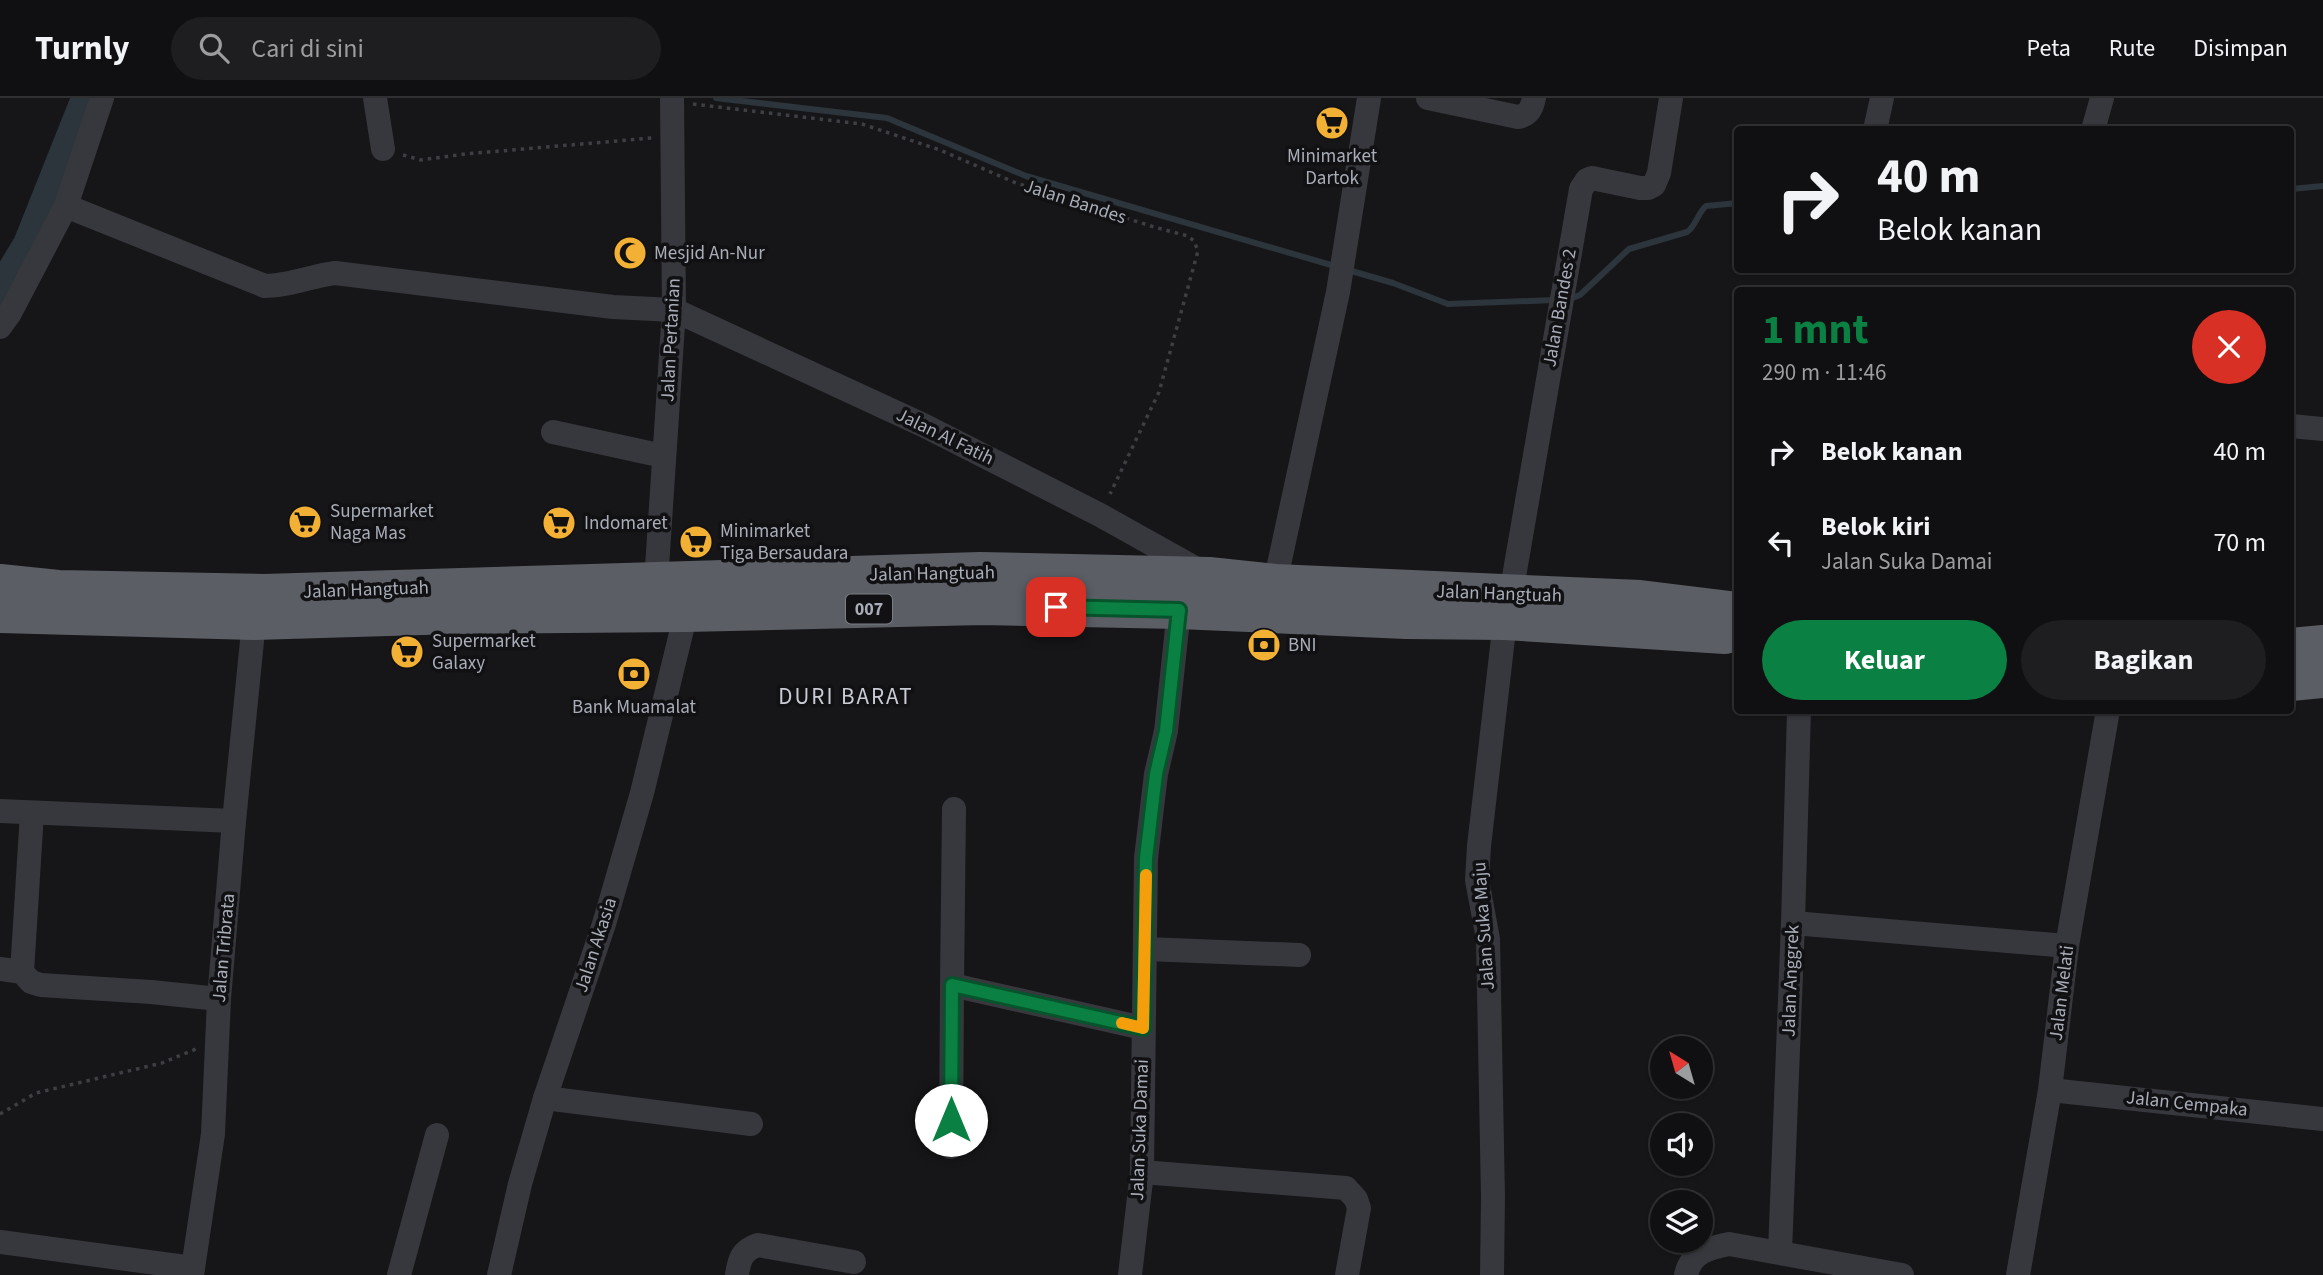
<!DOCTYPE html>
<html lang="id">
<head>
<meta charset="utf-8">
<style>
  body { margin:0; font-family:"Source Sans 3",sans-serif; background:#1e1e20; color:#f1f3f6; height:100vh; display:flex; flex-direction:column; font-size:26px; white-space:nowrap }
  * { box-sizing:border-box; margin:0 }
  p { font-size:23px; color:#9c9d9f }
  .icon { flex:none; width:38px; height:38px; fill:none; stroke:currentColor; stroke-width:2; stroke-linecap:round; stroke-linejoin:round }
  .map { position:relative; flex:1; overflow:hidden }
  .drawer { position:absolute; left:1734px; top:189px; width:560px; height:427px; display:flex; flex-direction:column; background:#101012; border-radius:7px; box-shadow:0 2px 5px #0004,0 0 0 2px #303032 }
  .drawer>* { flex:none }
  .top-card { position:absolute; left:1734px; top:28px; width:560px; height:147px; border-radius:7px; box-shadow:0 2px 5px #0004,0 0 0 2px #303032; background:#101012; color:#f1f3f6; overflow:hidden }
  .needle { width:46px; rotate:323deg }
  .tools { position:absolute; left:1650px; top:938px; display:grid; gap:14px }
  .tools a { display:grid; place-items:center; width:63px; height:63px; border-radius:50%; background:#101012; box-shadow:0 2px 5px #0004,0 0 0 2px #303032; font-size:35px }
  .pin { position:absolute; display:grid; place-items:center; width:60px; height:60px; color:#fff; margin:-30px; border-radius:14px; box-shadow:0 4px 10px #0006 }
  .me { position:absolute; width:77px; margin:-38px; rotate:0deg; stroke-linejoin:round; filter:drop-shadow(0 0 5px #0008) }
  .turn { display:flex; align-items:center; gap:24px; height:147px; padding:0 28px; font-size:32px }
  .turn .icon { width:91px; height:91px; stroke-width:2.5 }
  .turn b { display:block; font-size:49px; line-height:60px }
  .round { display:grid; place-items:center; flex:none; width:74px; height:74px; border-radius:37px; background:#1e1e20 }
  .overview { display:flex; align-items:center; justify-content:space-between; height:119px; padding:0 28px }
  h1 { font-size:42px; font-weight:700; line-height:52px; color:#0b8043 }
  .primary-button { display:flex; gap:14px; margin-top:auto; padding:14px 28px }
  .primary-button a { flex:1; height:80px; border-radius:42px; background:#0b8043; color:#fff; font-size:28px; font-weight:700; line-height:80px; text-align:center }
  .primary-button a+a { background:#1e1e20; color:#f1f3f6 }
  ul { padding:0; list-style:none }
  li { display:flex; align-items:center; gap:21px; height:91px; padding:0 28px }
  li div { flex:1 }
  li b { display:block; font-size:26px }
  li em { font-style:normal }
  header { display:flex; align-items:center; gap:42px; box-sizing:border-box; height:98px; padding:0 35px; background:#101012; border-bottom:2px solid #303032 }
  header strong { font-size:33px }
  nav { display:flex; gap:38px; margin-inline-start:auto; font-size:24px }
  .search { width:490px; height:63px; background:#1e1e20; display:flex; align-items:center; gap:18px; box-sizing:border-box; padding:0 24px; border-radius:38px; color:#9c9d9f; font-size:26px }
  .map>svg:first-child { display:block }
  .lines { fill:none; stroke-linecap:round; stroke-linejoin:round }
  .stream { stroke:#2c353c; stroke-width:6 }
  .river { stroke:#2c353c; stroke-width:37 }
  .path { stroke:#3d3f44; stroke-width:3.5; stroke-dasharray:3.5 5; stroke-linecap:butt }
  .minor { stroke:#37383d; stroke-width:24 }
  .trunk { stroke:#5b5e65; stroke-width:38 }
  .route-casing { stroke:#07532c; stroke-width:18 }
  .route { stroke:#0b8043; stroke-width:12 }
  .slow { stroke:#f59e0b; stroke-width:12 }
  .labels { text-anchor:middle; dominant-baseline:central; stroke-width:7; stroke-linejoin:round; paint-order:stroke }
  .shield { fill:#111113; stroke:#7b7e86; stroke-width:2 }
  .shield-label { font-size:18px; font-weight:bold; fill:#a8adb8 }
  .poi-label { font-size:19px; fill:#a8adb8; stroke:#111113; text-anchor:start }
  .street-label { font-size:19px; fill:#a8adb8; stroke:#111113 }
  .quarter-label { font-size:23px; letter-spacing:2px; fill:#c9ccd4; stroke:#111113 }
</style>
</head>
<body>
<header>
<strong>Turnly</strong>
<div class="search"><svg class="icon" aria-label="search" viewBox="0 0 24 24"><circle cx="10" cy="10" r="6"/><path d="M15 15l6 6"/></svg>Cari di sini</div>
<nav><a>Peta</a><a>Rute</a><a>Disimpan</a></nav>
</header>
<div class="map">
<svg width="2323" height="1177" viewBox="0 0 2323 1177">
  <rect width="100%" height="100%" fill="#161618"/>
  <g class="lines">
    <g class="stream">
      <polyline points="716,0 887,20 1026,78 1338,169"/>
      <polyline points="2291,91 2323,88"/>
      <polyline points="1348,172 1393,185 1448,206 1555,202"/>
      <path d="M 1570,201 L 1580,197 L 1629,151 L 1687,134 C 1696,128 1697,116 1706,108 L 1738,105"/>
    </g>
    <polyline class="river" points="0,191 14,176 31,148 90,0"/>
    <g class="path">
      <polyline points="693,6 862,26 940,52 1016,85 1154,129 1188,138 1194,143 1198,153 1159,294 1110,396"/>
      <polyline points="403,57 421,62 465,56 652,40"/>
      <polyline points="0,1016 36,995 162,965 196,951"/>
    </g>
    <g class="minor">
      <polyline points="375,0 383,51"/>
      <path d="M 1428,0 L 1518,19 C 1529,17 1532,10 1534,0"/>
      <polyline points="1875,32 1882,0"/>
      <polyline points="2093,32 2102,0"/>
      <path d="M 66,108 L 265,188 C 289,188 311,178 335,175 L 613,209 L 674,212 L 923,327 L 1100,417 L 1202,474"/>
      <polyline points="0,229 10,215 66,108 102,0"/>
      <polyline points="2291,328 2323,331"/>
      <polyline points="553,334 663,358"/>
      <polyline points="656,484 674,212 672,0"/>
      <polyline points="1275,485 1338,194 1369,0"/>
      <polyline points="1511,496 1581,91 1587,82 1592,80 1640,90 1648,90 1654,87 1659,75 1671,0"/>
      <polyline points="954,711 952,887 1143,930"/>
      <polyline points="0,713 234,723"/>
      <polyline points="1793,825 2067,848"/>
      <polyline points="1146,851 1299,857"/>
      <polyline points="0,871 22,874 31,884 41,887 151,894 219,901"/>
      <polyline points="22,874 32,715"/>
      <polyline points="2050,992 2323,1021"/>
      <polyline points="545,1000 751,1026"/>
      <polyline points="951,1049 952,887"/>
      <polyline points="1142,1074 1346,1090 1356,1101 1359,1110 1347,1177"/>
      <polyline points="0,1144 193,1170"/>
      <polyline points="1780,1154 1793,825 1799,612"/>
      <polyline points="192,1177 213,1036 219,901 234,723 254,523"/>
      <polyline points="399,1177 437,1037"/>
      <polyline points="499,1177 520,1086 545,1000 604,826 642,695 686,515"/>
      <path d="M 737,1177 C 739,1162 742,1152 758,1147 L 854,1164"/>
      <polyline points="1130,1177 1142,1074 1146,760 1156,676 1166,633 1179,512"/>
      <polyline points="1492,1177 1493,1099 1488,841 1477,782 1479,748 1505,523"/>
      <path d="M 1686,1177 C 1691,1154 1709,1150 1729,1146 L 1902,1177"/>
      <polyline points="2018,1177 2050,992 2067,848 2108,612"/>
    </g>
    <g class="trunk">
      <polyline points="0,485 58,491 264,495 980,473 1209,478 1275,485 1640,501 1738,513"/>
      <polyline points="0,516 254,523 456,517 686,515 982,508 1179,512 1406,522 1505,523 1725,537"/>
      <polyline points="2291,549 2323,546"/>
      <polyline points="2291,584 2323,581"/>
    </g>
  </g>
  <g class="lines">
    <defs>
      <polyline id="route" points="951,1022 952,887 1143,930 1146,760 1156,676 1166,633 1179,512 1056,509"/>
    </defs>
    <use href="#route" class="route-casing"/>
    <use href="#route" class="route"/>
    <polyline class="slow" points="1122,925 1143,930 1146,777"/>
  </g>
  <defs>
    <symbol id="supermarket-disc" viewBox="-11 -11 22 22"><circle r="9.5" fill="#f2b134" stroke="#111113"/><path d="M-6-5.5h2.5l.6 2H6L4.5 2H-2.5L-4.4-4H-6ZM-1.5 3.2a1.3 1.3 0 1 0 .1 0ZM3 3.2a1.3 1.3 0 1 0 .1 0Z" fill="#111"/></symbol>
    <symbol id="mosque-disc" viewBox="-11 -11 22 22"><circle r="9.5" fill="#f2b134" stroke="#111113"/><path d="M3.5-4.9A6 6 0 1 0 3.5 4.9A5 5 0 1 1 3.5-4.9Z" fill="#111"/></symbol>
    <symbol id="bank-disc" viewBox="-11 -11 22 22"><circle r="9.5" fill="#f2b134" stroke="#111113"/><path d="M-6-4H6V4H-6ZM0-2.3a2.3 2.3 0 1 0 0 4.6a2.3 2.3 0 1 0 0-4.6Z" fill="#111"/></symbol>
  </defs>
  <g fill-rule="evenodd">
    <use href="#supermarket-disc" x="1313" y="6" width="38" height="38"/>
    <use href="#mosque-disc" x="611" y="136" width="38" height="38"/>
    <use href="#supermarket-disc" x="286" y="405" width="38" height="38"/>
    <use href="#supermarket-disc" x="540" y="406" width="38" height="38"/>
    <use href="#supermarket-disc" x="677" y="425" width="38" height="38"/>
    <use href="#bank-disc" x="1245" y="528" width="38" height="38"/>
    <use href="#supermarket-disc" x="388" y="535" width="38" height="38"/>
    <use href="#bank-disc" x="615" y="557" width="38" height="38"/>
  </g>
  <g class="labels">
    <rect class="shield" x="846" y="496.5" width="46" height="29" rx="5"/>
    <g class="shield-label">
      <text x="869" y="511">007</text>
    </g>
    <g class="poi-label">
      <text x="1332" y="58" text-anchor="middle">Minimarket<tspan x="1332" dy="22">Dartok</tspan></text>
      <text x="654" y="155">Mesjid An-Nur</text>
      <text x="330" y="413">Supermarket<tspan x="330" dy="22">Naga Mas</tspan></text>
      <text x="584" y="425">Indomaret</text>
      <text x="720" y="433">Minimarket<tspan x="720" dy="22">Tiga Bersaudara</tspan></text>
      <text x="432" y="543">Supermarket<tspan x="432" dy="22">Galaxy</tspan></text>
      <text x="1288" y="547">BNI</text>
      <text x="634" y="609" text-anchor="middle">Bank Muamalat</text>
    </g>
    <g class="street-label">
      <text transform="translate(1075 104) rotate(18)">Jalan Bandes</text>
      <text transform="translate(1560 210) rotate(-80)">Jalan Bandes 2</text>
      <text transform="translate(671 242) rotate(-87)">Jalan Pertanian</text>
      <text transform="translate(945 339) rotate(26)">Jalan Al Fatih</text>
      <text transform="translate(932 476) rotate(-1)">Jalan Hangtuah</text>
      <text transform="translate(366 492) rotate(-2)">Jalan Hangtuah</text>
      <text transform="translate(1499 496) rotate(2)">Jalan Hangtuah</text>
      <text transform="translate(1484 828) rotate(-94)">Jalan Suka Maju</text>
      <text transform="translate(596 847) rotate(-72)">Jalan Akasia</text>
      <text transform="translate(224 850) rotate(-85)">Jalan Tribrata</text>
      <text transform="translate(1791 883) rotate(-88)">Jalan Anggrek</text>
      <text transform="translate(2062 895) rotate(-83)">Jalan Melati</text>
      <text transform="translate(2187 1006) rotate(6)">Jalan Cempaka</text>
      <text transform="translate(1140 1032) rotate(-88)">Jalan Suka Damai</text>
    </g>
    <g class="quarter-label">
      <text x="846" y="598">DURI BARAT</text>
    </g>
  </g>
</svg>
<div class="tools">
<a><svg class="needle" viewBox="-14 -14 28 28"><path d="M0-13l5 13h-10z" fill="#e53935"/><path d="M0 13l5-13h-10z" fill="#9c9d9f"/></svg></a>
<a><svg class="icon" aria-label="sound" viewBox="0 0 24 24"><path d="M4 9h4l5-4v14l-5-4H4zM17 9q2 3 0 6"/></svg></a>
<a><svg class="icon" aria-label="layers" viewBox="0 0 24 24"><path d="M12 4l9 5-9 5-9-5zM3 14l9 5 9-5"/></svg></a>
</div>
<div class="pin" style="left:1056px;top:509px;background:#d93025"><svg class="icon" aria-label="arrive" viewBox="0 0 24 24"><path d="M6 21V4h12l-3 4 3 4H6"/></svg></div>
<svg class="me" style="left:951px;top:1022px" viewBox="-20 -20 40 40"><circle r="19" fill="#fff"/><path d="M0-13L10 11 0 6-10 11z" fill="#0b8043"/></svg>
<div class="top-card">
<div class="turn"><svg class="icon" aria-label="right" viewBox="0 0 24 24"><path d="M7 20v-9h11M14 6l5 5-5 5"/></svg><div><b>40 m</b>Belok kanan</div></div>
</div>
<section class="drawer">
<div class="overview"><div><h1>1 mnt</h1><p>290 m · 11:46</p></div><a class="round" style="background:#d93025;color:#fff"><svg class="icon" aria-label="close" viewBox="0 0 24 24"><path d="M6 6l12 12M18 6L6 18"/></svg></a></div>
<ul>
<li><svg class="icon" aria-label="right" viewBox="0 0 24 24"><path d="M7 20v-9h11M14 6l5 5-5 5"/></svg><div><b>Belok kanan</b></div><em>40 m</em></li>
<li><svg class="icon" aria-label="left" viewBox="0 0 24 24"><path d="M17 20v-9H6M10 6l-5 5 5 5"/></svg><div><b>Belok kiri</b><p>Jalan Suka Damai</p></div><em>70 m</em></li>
</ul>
<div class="primary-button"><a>Keluar</a><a>Bagikan</a></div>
</section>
</div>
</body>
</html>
